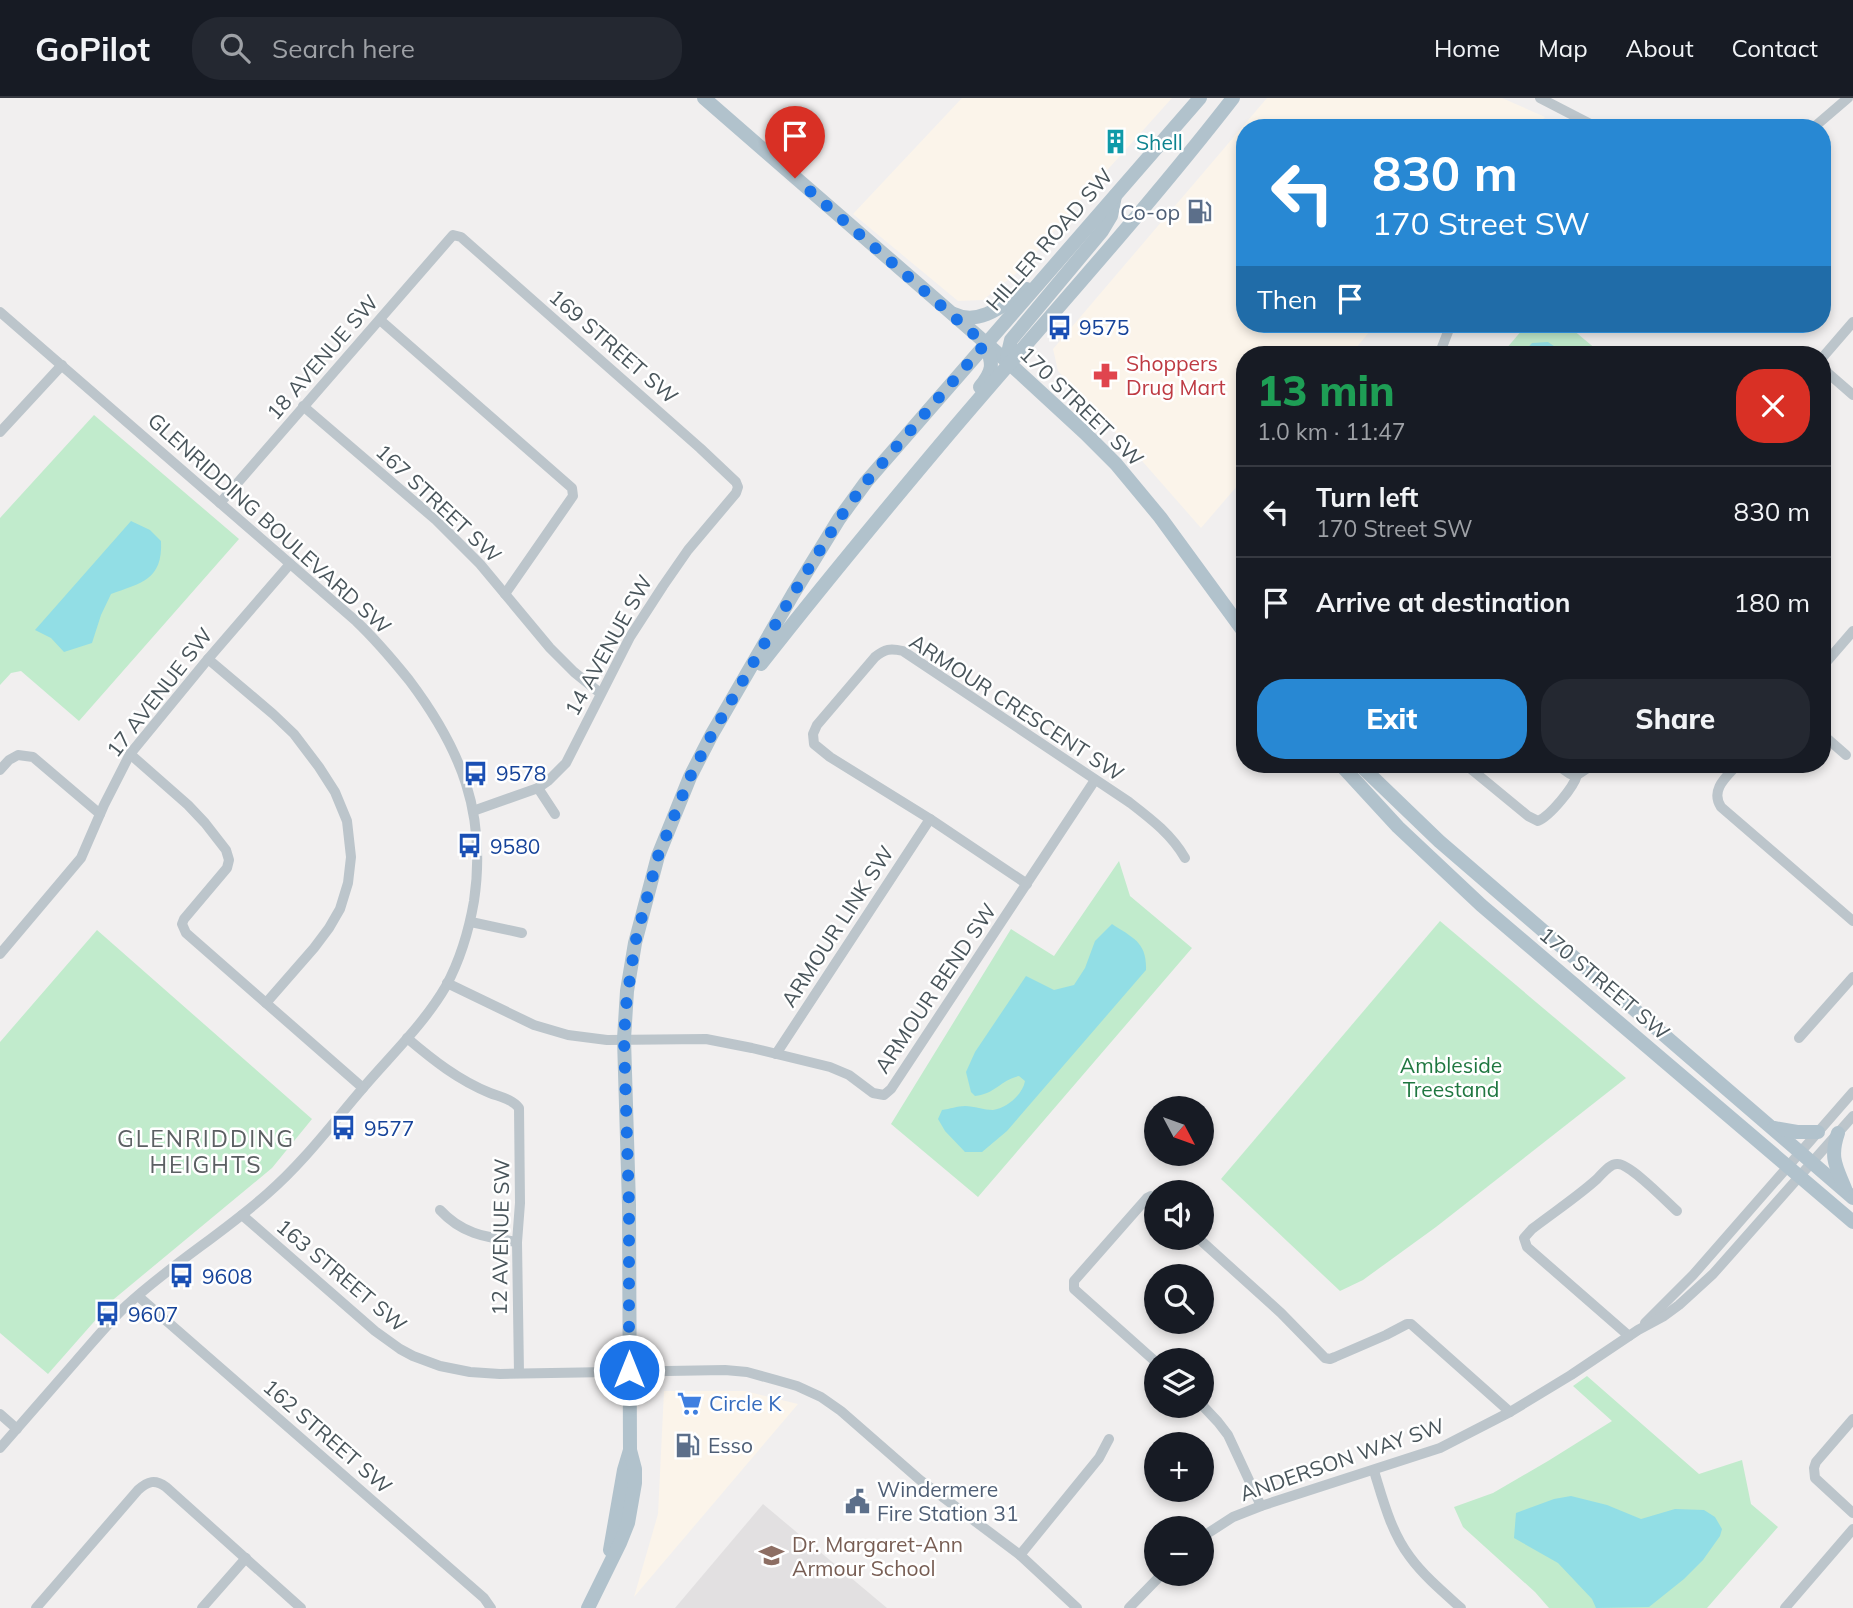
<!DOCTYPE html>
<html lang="en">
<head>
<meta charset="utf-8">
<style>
  body { margin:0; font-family:Mulish,sans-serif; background:#242831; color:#f1f3f6; height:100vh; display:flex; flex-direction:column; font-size:26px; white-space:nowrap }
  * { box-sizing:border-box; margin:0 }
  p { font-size:23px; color:#9ea1a6 }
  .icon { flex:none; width:38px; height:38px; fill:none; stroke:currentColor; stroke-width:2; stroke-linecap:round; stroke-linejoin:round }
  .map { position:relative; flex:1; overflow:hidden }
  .side { position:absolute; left:1236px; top:248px; width:595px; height:427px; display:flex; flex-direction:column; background:#171b24; border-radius:28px; box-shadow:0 4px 10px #0003 }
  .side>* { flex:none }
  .guide { position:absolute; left:1236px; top:21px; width:595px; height:214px; border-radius:28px; box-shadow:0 4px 10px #0003; background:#2888d3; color:#fff; overflow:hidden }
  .needle { width:46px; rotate:131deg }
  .fabs { position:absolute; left:1144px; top:998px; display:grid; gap:14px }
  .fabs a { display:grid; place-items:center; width:70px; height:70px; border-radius:50%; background:#171b24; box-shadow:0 4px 10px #0003; font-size:35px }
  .pin { position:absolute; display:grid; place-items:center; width:60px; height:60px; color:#fff; margin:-72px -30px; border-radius:50% 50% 50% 0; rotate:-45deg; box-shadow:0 0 7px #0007 }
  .pin .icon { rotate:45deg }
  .me { position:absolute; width:77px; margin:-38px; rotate:0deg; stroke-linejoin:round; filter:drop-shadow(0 0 5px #0008) }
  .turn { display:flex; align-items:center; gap:24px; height:147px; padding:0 21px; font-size:32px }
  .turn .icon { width:91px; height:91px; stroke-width:2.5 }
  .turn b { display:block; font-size:49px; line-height:60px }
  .then { display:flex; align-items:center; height:66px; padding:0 21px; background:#0003; gap:14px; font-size:26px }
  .round { display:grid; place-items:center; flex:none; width:74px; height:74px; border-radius:28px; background:#242831 }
  .head { display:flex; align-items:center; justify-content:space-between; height:119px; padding:0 21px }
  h1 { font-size:42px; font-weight:800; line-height:52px; color:#1e9e55 }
  .button { display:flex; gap:14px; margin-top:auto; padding:14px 21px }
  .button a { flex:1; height:80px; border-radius:28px; background:#2888d3; color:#fff; font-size:28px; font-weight:800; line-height:80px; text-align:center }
  .button a+a { background:#242831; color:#f1f3f6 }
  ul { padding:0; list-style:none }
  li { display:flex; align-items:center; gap:21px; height:91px; padding:0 21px; border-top:2px solid #363941 }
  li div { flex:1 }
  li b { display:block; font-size:26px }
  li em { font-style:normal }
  header { display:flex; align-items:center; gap:42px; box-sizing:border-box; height:98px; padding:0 35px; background:#171b24; border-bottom:2px solid #363941 }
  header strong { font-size:33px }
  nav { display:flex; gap:38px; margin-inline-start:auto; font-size:24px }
  .search { width:490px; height:63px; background:#242831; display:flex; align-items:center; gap:18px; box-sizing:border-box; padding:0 24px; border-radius:28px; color:#9ea1a6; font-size:26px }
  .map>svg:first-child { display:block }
  .commercial { fill:#fbf4ea }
  .education { fill:#e2e0e1 }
  .green { fill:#c1ebcc }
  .water { fill:#92dee5 }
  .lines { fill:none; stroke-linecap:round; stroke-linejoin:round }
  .minor { stroke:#bcc5cb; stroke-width:10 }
  .major { stroke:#b1c2cc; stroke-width:14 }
  .route { stroke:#1a73e8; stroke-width:12; stroke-dasharray:0 21.6 }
  .labels { text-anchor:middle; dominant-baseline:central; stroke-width:5; stroke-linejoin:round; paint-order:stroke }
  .culture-label { font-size:21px; fill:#0d838f; stroke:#fff; text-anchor:start }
  .service-label { font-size:21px; fill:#4e5e75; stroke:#fff; text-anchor:start }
  .street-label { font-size:21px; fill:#49555b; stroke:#fff }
  .transit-label { font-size:21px; fill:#164399; stroke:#fff; text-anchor:start }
  .health-label { font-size:21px; fill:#be3a42; stroke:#fff; text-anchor:start }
  .park-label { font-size:21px; fill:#1f7740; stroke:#fff }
  .shop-label { font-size:21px; fill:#366cbe; stroke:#fff; text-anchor:start }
  .education-label { font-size:21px; fill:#785e54; stroke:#fff; text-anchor:start }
  .neighbourhood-label { font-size:23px; letter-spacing:2px; fill:#5c6063; stroke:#fff }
</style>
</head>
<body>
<header>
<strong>GoPilot</strong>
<div class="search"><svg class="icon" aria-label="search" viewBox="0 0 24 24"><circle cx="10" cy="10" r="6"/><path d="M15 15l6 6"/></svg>Search here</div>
<nav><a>Home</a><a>Map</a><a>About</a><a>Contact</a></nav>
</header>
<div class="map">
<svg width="1853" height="1510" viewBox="0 0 1853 1510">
  <rect width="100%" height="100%" fill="#f1efef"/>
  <g class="commercial">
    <polygon points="962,0 1172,0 1083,99 1024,169 983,202 958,203 853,116"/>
    <polygon points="1267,0 1502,0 1545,19 1535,30 1244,30 1244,226 1376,226 1350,257 1244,257 1244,380 1201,430 1136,356 1058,273 1053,251"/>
    <polygon points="664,1293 745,1293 798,1306 634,1499 658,1416"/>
  </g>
  <polygon class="education" points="763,1406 887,1510 675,1510"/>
  <g class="green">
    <polygon points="1527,226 1566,226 1603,257 1501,257"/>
    <polygon points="94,317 239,441 79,623 21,573 11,575 0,587 0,420"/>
    <polygon points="1119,763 1130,798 1192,850 978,1099 891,1026 1011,831 1054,858"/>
    <polygon points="1440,823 1626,980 1436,1129 1363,1182 1340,1193 1221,1081"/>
    <polygon points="97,832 312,1021 272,1070 114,1201 48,1276 0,1235 0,944"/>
    <polygon points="1587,1278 1699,1376 1742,1362 1751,1406 1778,1429 1707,1510 1549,1510 1535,1494 1463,1429 1454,1409 1493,1395 1548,1363 1612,1323 1573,1288"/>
  </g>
  <g class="water">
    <polygon points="1548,244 1567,257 1521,257 1532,245"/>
    <path d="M 131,423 L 150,432 L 161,443 C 163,482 141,485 111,496 L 101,517 L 92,545 L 64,554 L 51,540 L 35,532 Z"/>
    <path d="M 1112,826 C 1133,840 1147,844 1146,872 L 1007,1033 L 982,1054 L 965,1054 L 945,1033 L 938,1021 L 942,1012 C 950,1011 957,1008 965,1008 C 974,1008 984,1012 993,1012 C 1007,1010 1023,996 1025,983 L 1019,978 C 1001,982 995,996 975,998 L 971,994 L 966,974 L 975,954 L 1026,878 L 1054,892 L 1074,887 L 1085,870 L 1095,843 Z"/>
    <polygon points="1571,1398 1607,1407 1641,1421 1675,1411 1704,1412 1715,1419 1722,1431 1720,1438 1703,1462 1684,1481 1649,1509 1596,1510 1592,1501 1558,1465 1514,1440 1516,1415 1554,1401"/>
  </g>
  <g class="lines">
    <g class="minor">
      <polyline points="1540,0 1598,30"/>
      <polyline points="1813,30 1848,0"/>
      <path d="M 0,214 L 356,523 C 375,541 392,561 409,582 C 461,651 487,715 474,803 C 469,832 460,862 446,888 C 424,926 391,957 363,990 C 332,1026 303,1065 267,1096 C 222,1136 170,1167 126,1208 C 108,1225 93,1244 76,1263 C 51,1292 25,1321 0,1350"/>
      <polyline points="380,222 572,390 573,398 505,496"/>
      <polyline points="1439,257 1451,226"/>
      <polyline points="1822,260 1853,224"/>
      <polyline points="1822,270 1853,297"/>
      <polyline points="303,308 436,422 480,466 550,550 574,574 600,595"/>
      <polyline points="0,334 62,267"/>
      <polyline points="220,405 453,137 461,139 700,350 736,384 738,389 736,395 688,452 663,488 630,539 566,665 548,683 538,690 473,713"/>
      <polyline points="208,561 273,616 294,636 319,669 335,694 347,723 351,759 348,785 340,811 329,830 314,850 266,905"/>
      <polyline points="1822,569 1853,533"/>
      <polyline points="1822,636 1846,657"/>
      <polyline points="130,656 188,707 205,725 226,752 229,762 227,770 184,821 182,826 186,835 363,990"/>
      <path d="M 1466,667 L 1528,718 L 1538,723 C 1550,718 1574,689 1577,677"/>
      <polyline points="1557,667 1570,676 1577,677"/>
      <path d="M 1737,667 C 1726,679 1710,692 1721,709 L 1853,823"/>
      <polyline points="0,672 9,662 18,657 33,659 100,716"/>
      <polyline points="1577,677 1592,667"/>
      <polyline points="538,690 555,716"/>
      <path d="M 1027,786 L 930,721 L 830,659 L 814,646 L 813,636 L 817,627 L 875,559 C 885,551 890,550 903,553 L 1129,704 C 1151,721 1171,736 1185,760"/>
      <polyline points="471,824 522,835"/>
      <polyline points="0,856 81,760 104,707 130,656 208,561 290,466"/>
      <polyline points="447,885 534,927 568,937 607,942 706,941 752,950 830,969 849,977 873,995 884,997 891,991 1095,682"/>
      <path d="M 407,940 C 433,962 458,982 490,995 C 500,999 512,1001 519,1010 L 520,1105 L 517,1144 L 519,1275"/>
      <polyline points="1799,940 1853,879"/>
      <polyline points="776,956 930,721"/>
      <polyline points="1157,1101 1151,1098 1147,1100 1074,1183 1074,1191 1157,1265"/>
      <path d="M 440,1112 C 462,1136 485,1139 517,1144"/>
      <polyline points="242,1117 375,1233 400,1251 413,1258 440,1268 470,1274 500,1276 725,1272 747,1274 776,1282 797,1288 821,1299 841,1313 920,1382 1020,1457 1077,1510"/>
      <polyline points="1197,1139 1281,1215 1325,1260 1330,1261 1335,1259 1386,1237 1407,1226 1411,1226 1510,1314"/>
      <polyline points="138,1198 484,1500 491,1510"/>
      <polyline points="1645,1225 1693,1177 1853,994"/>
      <path d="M 1629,1238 L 1527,1149 L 1524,1140 L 1532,1131 C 1554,1114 1577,1099 1597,1081 C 1603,1075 1610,1065 1618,1066 C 1630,1066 1667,1104 1677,1113"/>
      <polyline points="1202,1307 1218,1324 1228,1337 1261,1408"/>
      <polyline points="0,1316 17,1331"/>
      <polyline points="1853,1321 1816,1364 1814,1370 1815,1380 1853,1415"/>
      <path d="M 1374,1373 C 1383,1402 1391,1434 1410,1459 C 1424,1478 1443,1494 1461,1510"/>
      <polyline points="1202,1439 1233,1419 1261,1408 1440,1350 1510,1314 1571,1277 1638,1232 1664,1218 1679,1207 1713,1176 1853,1018"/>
      <polyline points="1020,1457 1099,1360 1109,1341"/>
      <path d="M 36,1510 L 138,1392 C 148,1383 155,1381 166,1389 L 301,1510"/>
      <polyline points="202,1510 246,1460"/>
      <polyline points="1129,1510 1163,1475"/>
      <polyline points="1785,1510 1853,1431"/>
    </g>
    <g class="major">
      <polyline points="704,0 1010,266 1085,335 1116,366 1160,419 1244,534"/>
      <path d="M 954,216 C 980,229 1006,205 1027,191"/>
      <polyline points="1010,266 1007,259 1011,242 1102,133 1111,118 1115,98"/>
      <path d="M 980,289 C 994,272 993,266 986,247"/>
      <path d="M 761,566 C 822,488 885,412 949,336 C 1044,224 1143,116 1233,0"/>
      <polyline points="1341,667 1398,729 1481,807 1853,1124"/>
      <polyline points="1360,667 1439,743 1853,1100"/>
      <polyline points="1774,1030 1797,1034 1818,1034"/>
      <path d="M 1838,1035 C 1829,1061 1837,1070 1846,1093"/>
      <polyline points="610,1452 624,1372 630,1352"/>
      <polyline points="588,1510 620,1445 628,1425 635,1385 635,1371 630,1352 629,1107 624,941 627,893 635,845 658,758 690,679 712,636 793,496 839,421 866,384 1200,0"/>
    </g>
  </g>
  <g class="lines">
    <polyline class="route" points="629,1272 629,1107 624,941 626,908 635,845 658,758 690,679 712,636 793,496 839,421 866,384 985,246 795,80"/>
  </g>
  <defs>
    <symbol id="building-bare" viewBox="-9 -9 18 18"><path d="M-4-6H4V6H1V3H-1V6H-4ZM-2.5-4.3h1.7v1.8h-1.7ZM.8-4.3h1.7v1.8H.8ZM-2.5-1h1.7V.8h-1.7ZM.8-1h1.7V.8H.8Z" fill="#0f9aa8" stroke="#fff" stroke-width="2.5" paint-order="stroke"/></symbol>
    <symbol id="fuel-bare" viewBox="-9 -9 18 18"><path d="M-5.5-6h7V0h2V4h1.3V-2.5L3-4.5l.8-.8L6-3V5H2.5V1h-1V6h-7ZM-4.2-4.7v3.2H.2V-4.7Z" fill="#5c6f8a" stroke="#fff" stroke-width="2.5" paint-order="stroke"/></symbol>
    <symbol id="bus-bare" viewBox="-9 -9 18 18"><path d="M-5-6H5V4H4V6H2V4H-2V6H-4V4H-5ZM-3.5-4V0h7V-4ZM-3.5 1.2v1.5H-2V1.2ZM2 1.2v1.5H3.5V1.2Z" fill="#1a4fb4" stroke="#fff" stroke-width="2.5" paint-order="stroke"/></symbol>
    <symbol id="pharmacy-bare" viewBox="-9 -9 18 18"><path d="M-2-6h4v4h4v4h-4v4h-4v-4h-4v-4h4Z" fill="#e0444e" stroke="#fff" stroke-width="2.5" paint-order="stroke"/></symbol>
    <symbol id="supermarket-bare" viewBox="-9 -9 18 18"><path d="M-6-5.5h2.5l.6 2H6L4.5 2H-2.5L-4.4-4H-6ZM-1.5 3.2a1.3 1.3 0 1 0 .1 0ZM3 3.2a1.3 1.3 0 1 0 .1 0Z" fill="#3f7fe0" stroke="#fff" stroke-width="2.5" paint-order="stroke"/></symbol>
    <symbol id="civic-bare" viewBox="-9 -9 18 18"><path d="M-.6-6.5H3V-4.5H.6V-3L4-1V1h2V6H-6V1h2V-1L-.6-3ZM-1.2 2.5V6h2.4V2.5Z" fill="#5c6f8a" stroke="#fff" stroke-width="2.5" paint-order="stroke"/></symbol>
    <symbol id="school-bare" viewBox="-9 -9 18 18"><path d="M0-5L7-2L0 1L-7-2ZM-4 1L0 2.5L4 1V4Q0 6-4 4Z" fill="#8d6e63" stroke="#fff" stroke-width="2.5" paint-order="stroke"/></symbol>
  </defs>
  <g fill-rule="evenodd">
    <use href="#building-bare" x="1098" y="26" width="35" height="35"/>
    <use href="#fuel-bare" x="1182" y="96" width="35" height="35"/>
    <use href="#bus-bare" x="1042" y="212" width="35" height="35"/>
    <use href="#pharmacy-bare" x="1088" y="260" width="35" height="35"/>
    <use href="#bus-bare" x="458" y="658" width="35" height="35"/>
    <use href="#bus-bare" x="452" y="730" width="35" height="35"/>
    <use href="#bus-bare" x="326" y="1012" width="35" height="35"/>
    <use href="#bus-bare" x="164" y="1160" width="35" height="35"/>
    <use href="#bus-bare" x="90" y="1198" width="35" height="35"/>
    <use href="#supermarket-bare" x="672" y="1288" width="35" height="35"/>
    <use href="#fuel-bare" x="670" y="1330" width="35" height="35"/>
    <use href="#civic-bare" x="840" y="1386" width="35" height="35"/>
    <use href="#school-bare" x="754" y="1440" width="35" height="35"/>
  </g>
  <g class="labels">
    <g class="culture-label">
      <text x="1136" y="44">Shell</text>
    </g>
    <g class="service-label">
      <text x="1180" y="114" text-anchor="end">Co-op</text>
      <text x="708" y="1347">Esso</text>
      <text x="877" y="1391">Windermere<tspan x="877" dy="24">Fire Station 31</tspan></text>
    </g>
    <g class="street-label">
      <text transform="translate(1049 141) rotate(-49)">HILLER ROAD SW</text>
      <text transform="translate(614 248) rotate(41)">169 STREET SW</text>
      <text transform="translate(322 259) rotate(-49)">18 AVENUE SW</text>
      <text transform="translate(1082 308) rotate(44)">170 STREET SW</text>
      <text transform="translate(439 405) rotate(43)">167 STREET SW</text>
      <text transform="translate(270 425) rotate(42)">GLENRIDDING BOULEVARD SW</text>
      <text transform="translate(608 547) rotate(-61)">14 AVENUE SW</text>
      <text transform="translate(159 594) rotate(-52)">17 AVENUE SW</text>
      <text transform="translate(1017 609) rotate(33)">ARMOUR CRESCENT SW</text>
      <text transform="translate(837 828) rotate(-57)">ARMOUR LINK SW</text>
      <text transform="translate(1605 885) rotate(40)">170 STREET SW</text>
      <text transform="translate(935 890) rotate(-56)">ARMOUR BEND SW</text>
      <text transform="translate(500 1139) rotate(-89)">12 AVENUE SW</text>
      <text transform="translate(342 1177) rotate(40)">163 STREET SW</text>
      <text transform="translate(328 1338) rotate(41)">162 STREET SW</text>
      <text transform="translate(1342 1361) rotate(-19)">ANDERSON WAY SW</text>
    </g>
    <g class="transit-label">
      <text x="1079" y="229">9575</text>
      <text x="496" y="675">9578</text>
      <text x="490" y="748">9580</text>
      <text x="364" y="1030">9577</text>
      <text x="202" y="1178">9608</text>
      <text x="128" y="1216">9607</text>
    </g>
    <g class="health-label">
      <text x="1126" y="265">Shoppers<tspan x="1126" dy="24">Drug Mart</tspan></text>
    </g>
    <g class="park-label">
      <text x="1451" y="967">Ambleside<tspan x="1451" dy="24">Treestand</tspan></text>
    </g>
    <g class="shop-label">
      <text x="709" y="1305">Circle K</text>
    </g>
    <g class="education-label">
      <text x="792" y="1446">Dr. Margaret-Ann<tspan x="792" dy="24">Armour School</tspan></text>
    </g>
    <g class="neighbourhood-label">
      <text x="206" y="1040">GLENRIDDING<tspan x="206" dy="26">HEIGHTS</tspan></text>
    </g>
  </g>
</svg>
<div class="fabs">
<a><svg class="needle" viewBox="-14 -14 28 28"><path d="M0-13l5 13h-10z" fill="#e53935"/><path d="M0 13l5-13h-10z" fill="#9ea1a6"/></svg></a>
<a><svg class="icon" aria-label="sound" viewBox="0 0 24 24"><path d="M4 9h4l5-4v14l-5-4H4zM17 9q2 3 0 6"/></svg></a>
<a><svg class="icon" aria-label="search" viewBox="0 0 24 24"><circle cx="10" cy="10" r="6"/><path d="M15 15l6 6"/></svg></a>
<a><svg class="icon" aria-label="layers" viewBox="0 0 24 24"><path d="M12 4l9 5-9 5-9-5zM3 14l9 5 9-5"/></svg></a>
<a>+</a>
<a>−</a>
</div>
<div class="pin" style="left:795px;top:80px;background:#d93025"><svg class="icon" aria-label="arrive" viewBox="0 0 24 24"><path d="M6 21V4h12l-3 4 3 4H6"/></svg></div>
<svg class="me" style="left:629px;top:1272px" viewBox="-20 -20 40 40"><circle r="17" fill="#1a73e8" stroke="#fff" stroke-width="3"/><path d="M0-11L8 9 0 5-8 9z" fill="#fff"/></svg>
<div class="guide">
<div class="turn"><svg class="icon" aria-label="left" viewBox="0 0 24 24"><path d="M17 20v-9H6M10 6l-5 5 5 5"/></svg><div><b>830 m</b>170 Street SW</div></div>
<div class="then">Then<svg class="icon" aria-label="arrive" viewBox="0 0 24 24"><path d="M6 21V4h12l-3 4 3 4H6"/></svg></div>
</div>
<section class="side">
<div class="head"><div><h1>13 min</h1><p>1.0 km · 11:47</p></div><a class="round" style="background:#d93025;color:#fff"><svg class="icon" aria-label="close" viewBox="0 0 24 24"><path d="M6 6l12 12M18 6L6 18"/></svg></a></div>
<ul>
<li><svg class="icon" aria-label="left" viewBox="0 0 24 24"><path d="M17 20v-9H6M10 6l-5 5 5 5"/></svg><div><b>Turn left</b><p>170 Street SW</p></div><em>830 m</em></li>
<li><svg class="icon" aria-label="arrive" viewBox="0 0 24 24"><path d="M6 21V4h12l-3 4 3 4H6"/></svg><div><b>Arrive at destination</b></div><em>180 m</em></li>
</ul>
<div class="button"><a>Exit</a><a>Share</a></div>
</section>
</div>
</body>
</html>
